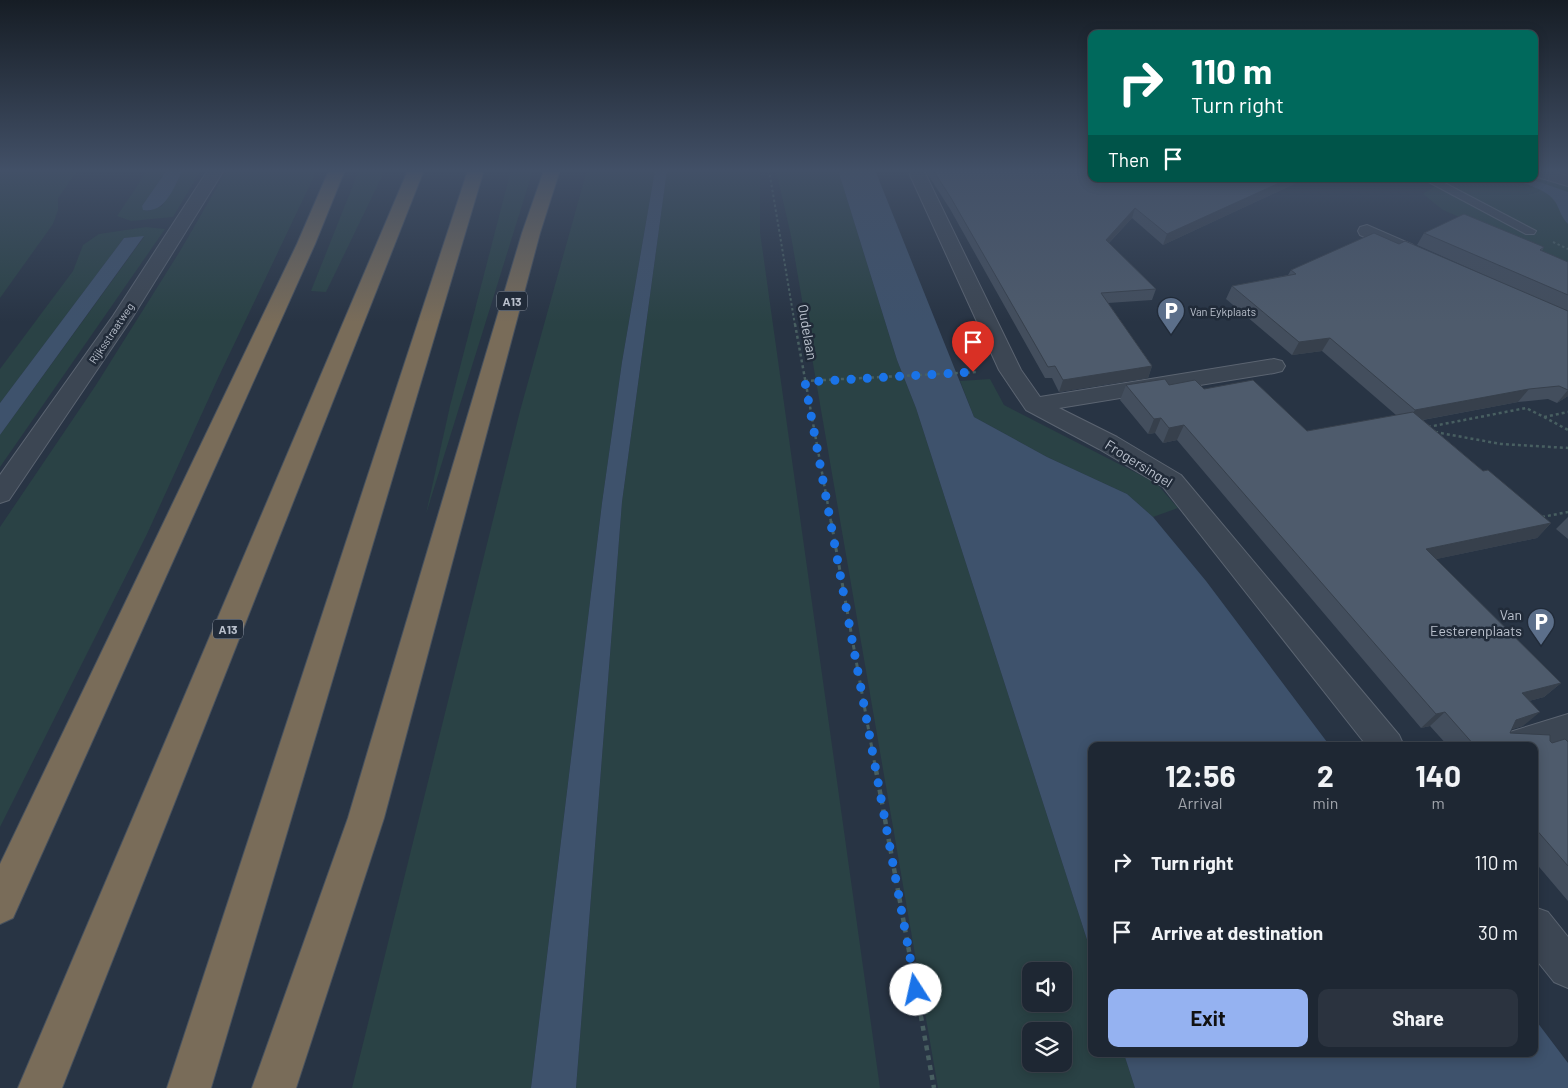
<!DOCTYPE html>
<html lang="en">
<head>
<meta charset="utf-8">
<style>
  body { margin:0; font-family:Barlow,sans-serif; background:#2b333f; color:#f1f3f6; height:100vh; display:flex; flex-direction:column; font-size:19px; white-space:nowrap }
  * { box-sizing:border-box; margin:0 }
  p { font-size:16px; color:#a1a5ac }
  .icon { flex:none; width:28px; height:28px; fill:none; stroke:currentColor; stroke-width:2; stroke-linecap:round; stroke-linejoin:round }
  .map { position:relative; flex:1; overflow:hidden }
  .sheet { position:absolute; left:1088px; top:742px; width:450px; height:315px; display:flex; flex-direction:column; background:#1e2733; border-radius:10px; box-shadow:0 2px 12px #0003,0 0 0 1px #3c444e }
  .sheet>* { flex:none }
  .hud { position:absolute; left:1088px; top:30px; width:450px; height:152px; border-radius:10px; box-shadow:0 2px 12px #0003,0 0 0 1px #3c444e; background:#00695c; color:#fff; overflow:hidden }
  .tools { position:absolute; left:1022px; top:962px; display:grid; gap:10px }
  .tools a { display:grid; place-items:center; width:50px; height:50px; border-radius:10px; background:#1e2733; box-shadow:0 2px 12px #0003,0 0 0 1px #3c444e; font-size:25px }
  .pin { position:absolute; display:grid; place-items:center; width:42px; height:42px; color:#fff; margin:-51px -21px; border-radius:50% 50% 50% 0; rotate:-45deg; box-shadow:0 0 5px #0007 }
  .pin .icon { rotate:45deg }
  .me { position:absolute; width:55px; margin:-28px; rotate:350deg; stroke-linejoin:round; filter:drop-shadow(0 0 4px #0008) }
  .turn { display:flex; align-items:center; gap:18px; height:105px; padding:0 20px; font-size:22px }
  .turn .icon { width:65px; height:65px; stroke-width:2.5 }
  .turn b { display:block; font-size:35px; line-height:42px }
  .then { display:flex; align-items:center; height:48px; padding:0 20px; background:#0003; gap:10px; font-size:19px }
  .eta { display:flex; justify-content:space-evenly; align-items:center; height:85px; text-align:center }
  .eta b { font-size:30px; font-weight:700; line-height:35px }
  .primary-button { display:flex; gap:10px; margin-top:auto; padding:10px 20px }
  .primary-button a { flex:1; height:58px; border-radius:10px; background:#95b2f1; color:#111; font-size:20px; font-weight:700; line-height:58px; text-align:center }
  .primary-button a+a { background:#2b333f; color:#f1f3f6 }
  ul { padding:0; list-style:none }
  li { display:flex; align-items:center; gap:15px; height:70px; padding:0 20px }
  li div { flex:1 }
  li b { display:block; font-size:19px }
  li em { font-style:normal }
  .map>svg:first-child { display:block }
  .green { fill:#2a4245; fill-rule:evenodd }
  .water { fill:#3e526c }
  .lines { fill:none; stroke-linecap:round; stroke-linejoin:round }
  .lane-casing { stroke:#5b6471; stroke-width:2 }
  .street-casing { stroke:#5b6471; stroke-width:2 }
  .highway-casing { stroke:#47515e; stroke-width:2 }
  .path-far3 { stroke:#485f61; stroke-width:2; stroke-dasharray:2.5 2.5; stroke-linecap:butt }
  .path-far2 { stroke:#485f61; stroke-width:2.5; stroke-dasharray:3 3; stroke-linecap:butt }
  .path-far1 { stroke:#485f61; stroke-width:3; stroke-dasharray:4.5 4.5; stroke-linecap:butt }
  .path { stroke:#485f61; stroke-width:4.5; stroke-dasharray:5 5; stroke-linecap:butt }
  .lane { fill:#3c4653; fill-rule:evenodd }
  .street { fill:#3c4653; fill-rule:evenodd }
  .highway { fill:#796c59; fill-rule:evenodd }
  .wall { fill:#434e5d }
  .shaded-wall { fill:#37404c }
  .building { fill:#4e5b6c; stroke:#37404c }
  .route { stroke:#1a73e8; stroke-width:9; stroke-dasharray:0 16.2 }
  .labels { text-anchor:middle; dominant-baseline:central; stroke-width:5; stroke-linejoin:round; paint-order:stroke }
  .far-poi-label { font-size:11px; fill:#bac1cd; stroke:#212b39; text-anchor:start }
  .far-street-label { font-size:11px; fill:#bac1cd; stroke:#212b39 }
  .shield { fill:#212b39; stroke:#8c94a1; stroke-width:1 }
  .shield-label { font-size:12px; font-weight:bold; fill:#bac1cd }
  .street-label { font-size:14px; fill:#bac1cd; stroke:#212b39 }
  .poi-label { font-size:14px; fill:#bac1cd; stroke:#212b39; text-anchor:end }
</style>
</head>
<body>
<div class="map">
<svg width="1568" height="1088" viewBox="0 0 1568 1088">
  <rect width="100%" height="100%" fill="#283444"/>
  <g class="green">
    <polygon points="0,170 78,170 58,198 58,210 53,224 0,298"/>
    <polygon points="148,170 167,170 142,206 148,211 162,206 183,170 201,170 173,217 131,221 117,216"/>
    <polygon points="227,170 317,170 219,376 147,534 0,827 0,527 96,385 180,251"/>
    <polygon points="359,170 385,170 326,292 311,291"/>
    <polygon points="511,170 533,170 426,514 450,406"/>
    <polygon points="587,170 655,170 622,362 602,503 531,1088 352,1088 520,411"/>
    <polygon points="667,170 760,170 760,232 880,1088 576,1088 622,502"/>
    <path d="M 776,170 L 838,170 L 897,360 L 916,408 L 1091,952 L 1091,1054 L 1124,1054 L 1135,1088 L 938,1088 L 791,236 ZM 1031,971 L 1064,971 L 1064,1004 L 1031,1004 ZM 1031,1031 L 1064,1031 L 1064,1064 L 1031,1064 Z"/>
    <polygon points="1534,173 1568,183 1568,263 1443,210 1423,194 1446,179 1510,179 1533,187 1541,182 1531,179 1534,179"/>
    <polygon points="146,227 165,229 0,467 0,435 144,237 124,238 0,403 0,369 73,271 83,245 99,234"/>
    <polygon points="990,379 1004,405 1156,483 1178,508 1153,517 1127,494 1047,457 974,417 960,381"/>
  </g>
  <g class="water">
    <path d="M 167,170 L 183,170 C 174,186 166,214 143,210 L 142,206 Z"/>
    <polygon points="655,170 667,170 622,502 576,1088 531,1088 602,503 622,362"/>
    <polygon points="838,170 875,170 974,417 1047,457 1127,494 1153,517 1206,581 1330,746 1091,746 1091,952 916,408 897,360"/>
    <path d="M 1510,179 L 1531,179 L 1568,192 L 1568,224 C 1562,218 1560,211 1556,203 C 1548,189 1525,184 1510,179 Z"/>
    <polygon points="144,236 0,435 0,403 124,238"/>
    <polygon points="1534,1018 1568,1063 1568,1088 1135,1088 1124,1054 1534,1054"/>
  </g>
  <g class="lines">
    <defs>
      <polygon id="lane" points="1423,179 1437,179 1536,231 1534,234 1526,234"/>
      <g id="street">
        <polygon points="208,170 224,170 132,318 9,500 0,503 0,475 113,316"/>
        <polygon points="918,170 924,171 926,175 1021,370 1040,397 1274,359 1282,361 1285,366 1282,371 1274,373 1059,408 1117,437 1181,475 1399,735 1404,746 1367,746 1163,487 1099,449 1026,410 999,370 910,175 912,171"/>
        <polygon points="1534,170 1548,170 1568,176 1568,186 1534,176"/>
        <polygon points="1367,225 1413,245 1415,249 1413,253 1399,253 1360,235 1358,231 1360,227"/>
        <polygon points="1568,714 1568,744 1534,754 1534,746 1495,746 1500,735"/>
        <polygon points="1534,907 1548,912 1568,937 1568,988 1554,982 1534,957"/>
      </g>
      <g id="highway">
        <polygon points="329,170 345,170 315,244 13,918 0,924 0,864 297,244"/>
        <polygon points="408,170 424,170 62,1088 18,1088"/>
        <polygon points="468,170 484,170 211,1088 167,1088"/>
        <polygon points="544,170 560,170 540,233 384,818 296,1088 252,1088 348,818 522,233"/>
      </g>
    </defs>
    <use href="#lane" class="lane-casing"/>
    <use href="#street" class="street-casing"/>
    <use href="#highway" class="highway-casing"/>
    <g class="path-far3">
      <polyline points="769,170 795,325"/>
      <polyline points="1553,242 1568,249"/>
    </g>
    <g class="path-far2">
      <polyline points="795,324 831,522"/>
      <polyline points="805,381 977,372"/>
      <polyline points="1544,417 1568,430"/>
      <polyline points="1428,427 1526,408 1544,417 1568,412"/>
      <polyline points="1435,432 1501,444 1568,448"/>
      <polyline points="1542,517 1568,512"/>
    </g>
    <polyline class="path-far1" points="831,521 876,771"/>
    <polyline class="path" points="876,770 934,1088"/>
    <use href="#lane" class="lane"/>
    <use href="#street" class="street"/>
    <use href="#highway" class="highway"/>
  </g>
  <g class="wall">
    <polygon points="925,170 1091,170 1091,179 1297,179 1294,184 1163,245 1132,218 1109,243 1156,289 1152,300 1108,303 1152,366 1148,378 1059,392 1052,378 1045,378 950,209"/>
    <polygon points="1562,170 1568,170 1568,174 1560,172"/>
    <polygon points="1424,233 1544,247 1542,251 1568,262 1568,396 1557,403 1548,399 1518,402 1423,420 1483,471 1551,523 1537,538 1436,559 1561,683 1544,697 1529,701 1523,726 1512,729 1510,733 1550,741 1552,743 1568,742 1568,901 1534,861 1534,746 1448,746 1430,726 1421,728 1177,440 1163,443 1155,433 1148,434 1120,400 1126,385 1169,385 1204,389 1307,431 1396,415 1322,351 1292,355 1226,299 1232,286 1288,275 1291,270 1399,244 1518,290 1417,245"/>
    <polygon points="1568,517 1568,539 1556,529"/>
  </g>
  <g class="shaded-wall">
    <polygon points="1288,179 1297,179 1294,184 1163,245 1167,234"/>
    <polygon points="1135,208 1132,218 1102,250 1106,240"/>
    <polygon points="1330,338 1322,351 1292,355 1299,342"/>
    <polygon points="1152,366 1148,378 1059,392 1063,380"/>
    <polygon points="1529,389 1518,402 1406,423 1415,410"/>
    <polygon points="1568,390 1568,396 1557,403"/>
    <polygon points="1161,418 1155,433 1148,434 1154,419"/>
    <polygon points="1184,425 1177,440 1163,443 1169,428"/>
    <polygon points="1551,523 1537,538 1413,564 1426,549"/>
    <polygon points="1561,683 1544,697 1505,707 1522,693"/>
    <polygon points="1445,712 1430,726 1421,728 1436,714"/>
    <polygon points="1540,712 1523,726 1499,733 1516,720"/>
  </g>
  <g class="building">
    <polygon points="933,170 1091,170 1091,179 1288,179 1167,234 1135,208 1106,240 1156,289 1101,293 1152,366 1063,380 1055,366 1048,367 951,198"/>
    <polygon points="1464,214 1544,247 1540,250 1568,262 1568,295 1424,233"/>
    <polygon points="1374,233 1399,244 1405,241 1568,311 1568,390 1559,386 1529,389 1415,410 1330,338 1299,342 1232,286 1296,274 1291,270"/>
    <polygon points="1165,379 1169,385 1195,380 1204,389 1253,380 1307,431 1413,412 1483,471 1488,470 1551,523 1426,549 1561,683 1522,693 1540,712 1516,720 1510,733 1550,735 1550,741 1552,743 1565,739 1568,742 1568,866 1534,827 1534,746 1475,746 1445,712 1436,714 1184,425 1169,428 1161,418 1154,419 1126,385"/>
  </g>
  <linearGradient id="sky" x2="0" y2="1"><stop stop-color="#161d25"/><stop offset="0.53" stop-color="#425067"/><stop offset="1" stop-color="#425067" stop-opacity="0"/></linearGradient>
  <rect width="1568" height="322" fill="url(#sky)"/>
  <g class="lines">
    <polyline class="route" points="916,990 805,382 973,372"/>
  </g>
  <defs>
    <symbol id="parking-pin" viewBox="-11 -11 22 30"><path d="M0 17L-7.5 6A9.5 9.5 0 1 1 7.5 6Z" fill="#5c6f8a" stroke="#212b39"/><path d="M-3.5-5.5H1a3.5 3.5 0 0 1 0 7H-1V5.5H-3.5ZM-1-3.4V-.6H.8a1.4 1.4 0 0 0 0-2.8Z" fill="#fff"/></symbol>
  </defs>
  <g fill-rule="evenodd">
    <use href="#parking-pin" x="1155" y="295" width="32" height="43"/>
    <use href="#parking-pin" x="1525" y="606" width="32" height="43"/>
  </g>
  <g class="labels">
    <g class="far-poi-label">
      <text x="1190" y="311">Van Eykplaats</text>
    </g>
    <g class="far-street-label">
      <text transform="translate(111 333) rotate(-56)">Rijksstraatweg</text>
    </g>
    <g class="shield">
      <rect x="497" y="291.5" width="30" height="19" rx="4"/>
      <rect x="213" y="619.5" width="30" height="19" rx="4"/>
    </g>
    <g class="shield-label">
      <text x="512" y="301">A13</text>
      <text x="228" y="629">A13</text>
    </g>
    <g class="street-label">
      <text transform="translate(808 332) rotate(80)">Oudelaan</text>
      <text transform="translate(1139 463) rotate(32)">Frogersingel</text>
    </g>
    <g class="poi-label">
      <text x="1522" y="614">Van<tspan x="1522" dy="16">Eesterenplaats</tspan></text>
    </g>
  </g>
</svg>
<div class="tools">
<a><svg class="icon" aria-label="sound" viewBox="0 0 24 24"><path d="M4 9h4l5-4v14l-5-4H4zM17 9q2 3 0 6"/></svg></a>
<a><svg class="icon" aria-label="layers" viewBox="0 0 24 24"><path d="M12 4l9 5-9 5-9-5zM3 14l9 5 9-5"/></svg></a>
</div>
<div class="pin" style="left:973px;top:372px;background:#d93025"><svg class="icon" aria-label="arrive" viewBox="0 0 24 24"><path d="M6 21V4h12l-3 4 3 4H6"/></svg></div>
<svg class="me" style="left:916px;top:990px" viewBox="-20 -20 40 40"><circle r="19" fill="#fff"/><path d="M0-13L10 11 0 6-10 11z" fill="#1a73e8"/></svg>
<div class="hud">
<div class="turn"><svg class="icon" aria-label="right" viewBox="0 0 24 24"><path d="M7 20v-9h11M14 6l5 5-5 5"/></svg><div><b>110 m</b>Turn right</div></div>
<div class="then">Then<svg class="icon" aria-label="arrive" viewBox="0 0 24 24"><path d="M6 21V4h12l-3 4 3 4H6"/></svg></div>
</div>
<section class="sheet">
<div class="eta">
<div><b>12:56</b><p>Arrival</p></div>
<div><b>2</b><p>min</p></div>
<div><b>140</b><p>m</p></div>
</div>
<ul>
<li><svg class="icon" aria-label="right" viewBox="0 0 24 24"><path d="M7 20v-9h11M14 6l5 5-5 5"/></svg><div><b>Turn right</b></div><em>110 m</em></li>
<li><svg class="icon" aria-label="arrive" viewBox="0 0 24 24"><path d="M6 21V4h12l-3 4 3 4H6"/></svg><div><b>Arrive at destination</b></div><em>30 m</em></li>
</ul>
<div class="primary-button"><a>Exit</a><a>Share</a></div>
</section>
</div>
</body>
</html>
